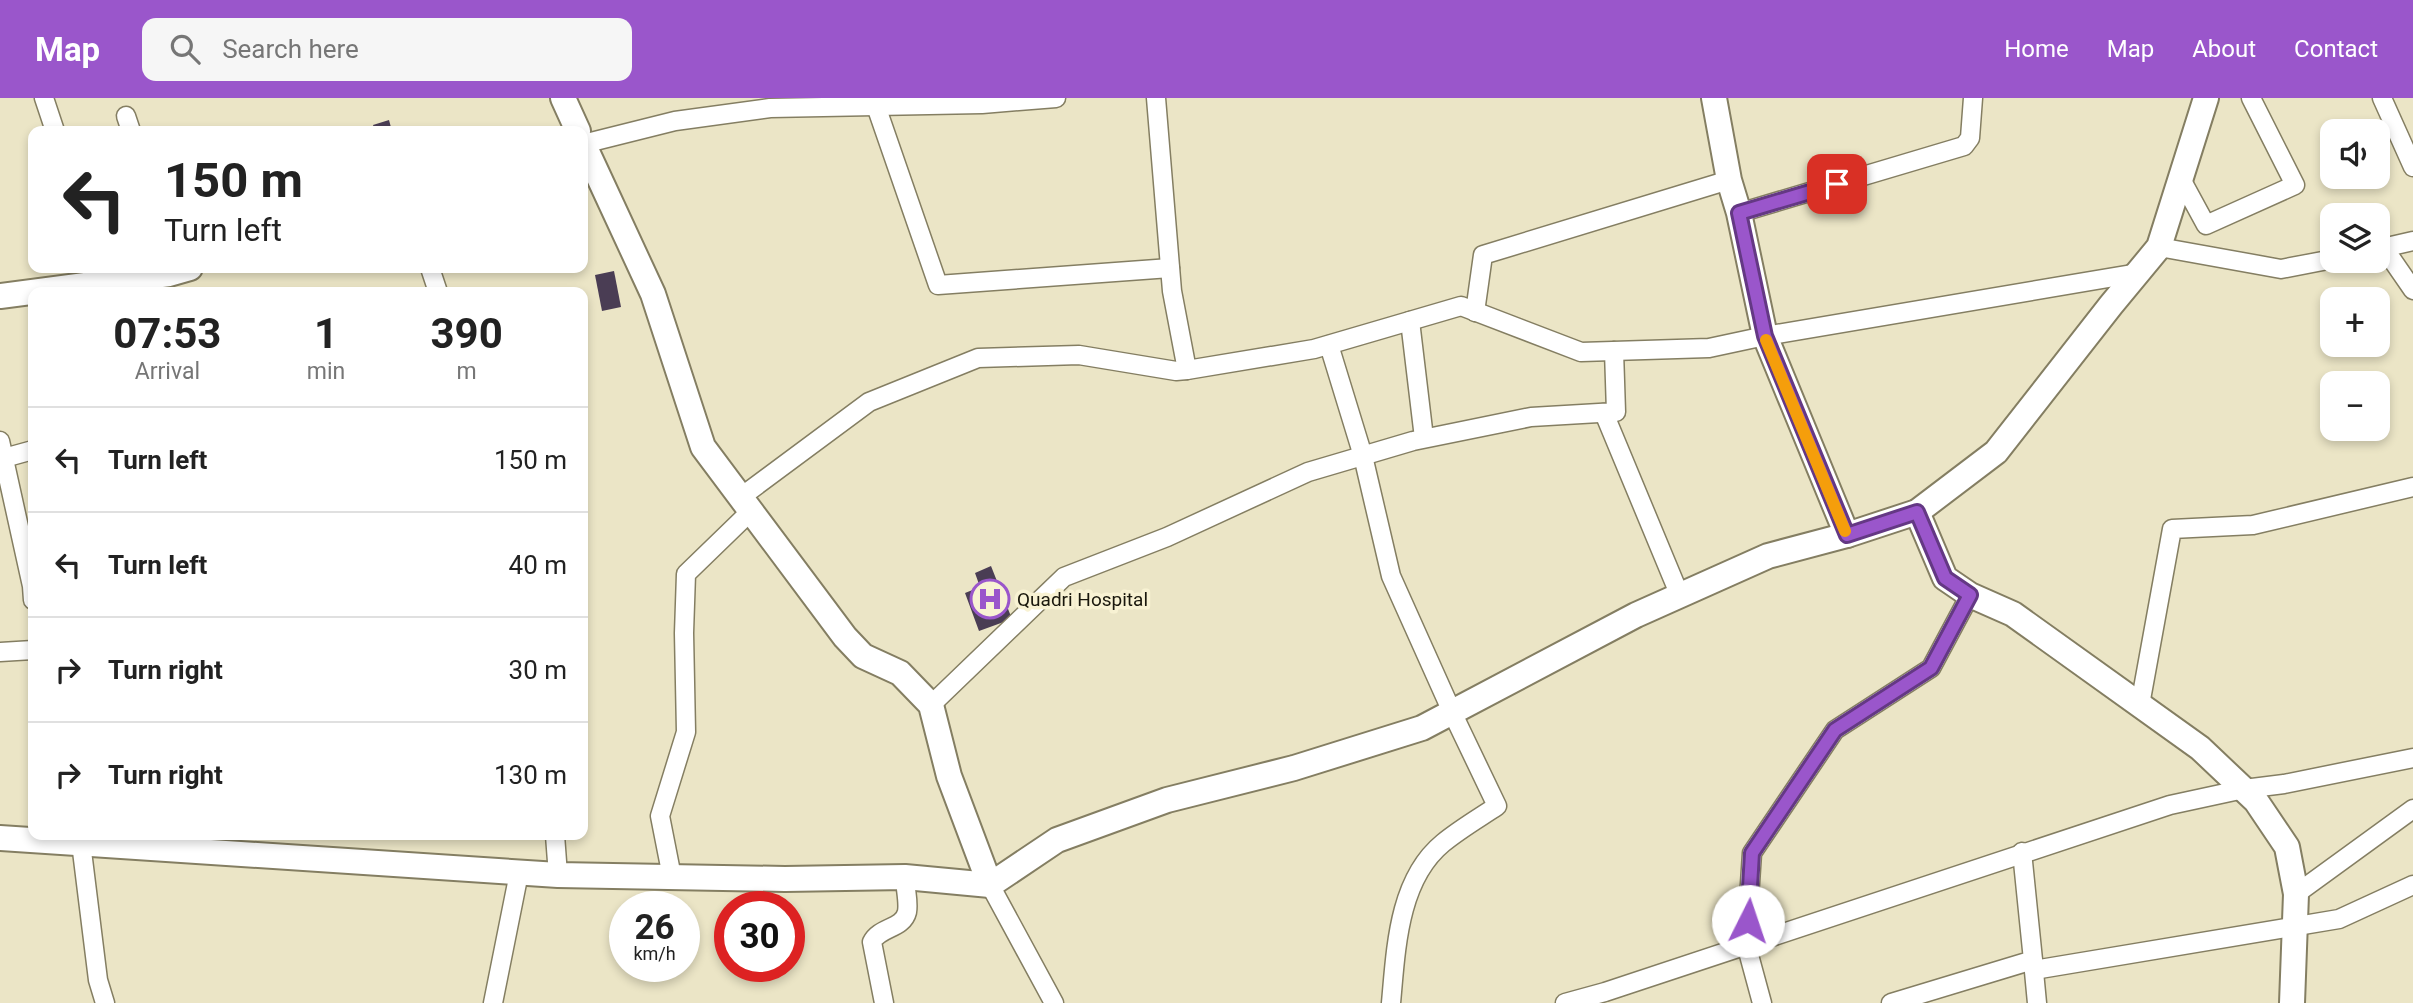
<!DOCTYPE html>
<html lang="en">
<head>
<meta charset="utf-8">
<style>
  body { margin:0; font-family:Roboto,sans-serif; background:#f6f6f6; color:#222; height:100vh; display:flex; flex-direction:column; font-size:26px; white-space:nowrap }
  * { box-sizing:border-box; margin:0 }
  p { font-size:23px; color:#767676 }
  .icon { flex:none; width:38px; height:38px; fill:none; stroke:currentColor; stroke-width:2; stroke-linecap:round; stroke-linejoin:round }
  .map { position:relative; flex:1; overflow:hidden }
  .side { position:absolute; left:28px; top:189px; width:560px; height:553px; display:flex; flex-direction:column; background:#fff; border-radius:14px; box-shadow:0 4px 10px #0003 }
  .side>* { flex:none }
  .guide { position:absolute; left:28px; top:28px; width:560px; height:147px; border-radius:14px; box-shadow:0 4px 10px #0003; background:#fff; color:#222; overflow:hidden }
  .buttons { position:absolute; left:2320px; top:21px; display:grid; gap:14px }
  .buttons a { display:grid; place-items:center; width:70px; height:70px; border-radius:14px; background:#fff; box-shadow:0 4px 10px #0003; font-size:35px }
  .speed { position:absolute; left:609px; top:793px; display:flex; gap:14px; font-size:35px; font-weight:700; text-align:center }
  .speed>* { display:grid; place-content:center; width:91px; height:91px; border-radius:50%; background:#fff; box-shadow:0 4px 10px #0003; line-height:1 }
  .speed small { font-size:18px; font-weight:400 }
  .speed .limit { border:10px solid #d22; background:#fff; color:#111 }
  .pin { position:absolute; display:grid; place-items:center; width:60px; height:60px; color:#fff; margin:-30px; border-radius:14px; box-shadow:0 4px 10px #0006 }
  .me { position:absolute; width:77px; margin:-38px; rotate:4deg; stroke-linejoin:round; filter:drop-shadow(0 0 5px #0008) }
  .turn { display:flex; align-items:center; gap:24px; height:147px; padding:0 21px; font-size:32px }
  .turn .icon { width:91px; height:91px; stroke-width:2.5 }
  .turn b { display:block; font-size:49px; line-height:60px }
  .eta { display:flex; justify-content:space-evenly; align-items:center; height:119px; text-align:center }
  .eta b { font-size:42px; font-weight:700; line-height:49px }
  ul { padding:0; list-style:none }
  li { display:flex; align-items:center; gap:21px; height:105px; padding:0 21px; border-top:2px solid #e0e0e0 }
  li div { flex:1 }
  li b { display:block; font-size:26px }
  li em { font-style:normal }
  header { display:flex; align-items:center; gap:42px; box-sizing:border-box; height:98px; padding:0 35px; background:#9a56cb; color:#fff }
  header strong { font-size:33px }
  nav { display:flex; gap:38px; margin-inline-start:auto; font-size:24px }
  .search { width:490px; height:63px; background:#f6f6f6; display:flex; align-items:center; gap:18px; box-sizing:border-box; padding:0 24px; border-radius:14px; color:#767676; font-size:26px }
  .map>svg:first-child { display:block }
  .building { fill:#4a3d54 }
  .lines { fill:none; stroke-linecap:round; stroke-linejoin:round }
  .street-casing { stroke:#847e62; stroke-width:21 }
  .secondary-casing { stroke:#847e62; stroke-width:28 }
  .street { stroke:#fff; stroke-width:18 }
  .secondary { stroke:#fff; stroke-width:24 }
  .route-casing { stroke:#643884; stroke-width:18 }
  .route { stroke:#9a56cb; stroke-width:12 }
  .slow { stroke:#f59e0b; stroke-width:12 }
  .labels { text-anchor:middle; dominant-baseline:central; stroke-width:7; stroke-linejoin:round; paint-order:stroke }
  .poi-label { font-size:19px; fill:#19170c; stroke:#f8f2d3; text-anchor:start }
</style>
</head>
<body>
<header>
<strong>Map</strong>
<div class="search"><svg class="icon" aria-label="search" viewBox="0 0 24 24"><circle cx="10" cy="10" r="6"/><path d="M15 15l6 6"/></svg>Search here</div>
<nav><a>Home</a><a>Map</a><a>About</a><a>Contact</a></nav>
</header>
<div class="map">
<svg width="2413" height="905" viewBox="0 0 2413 905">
  <rect width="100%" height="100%" fill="#ebe5c6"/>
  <g class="building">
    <polygon points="389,22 392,33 375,33 373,27"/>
    <polygon points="614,173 621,209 602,213 595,177"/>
    <polygon points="991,468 1012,521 979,533 965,495 980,489 975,475"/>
  </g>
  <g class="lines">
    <defs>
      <g id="street">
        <polyline points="44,0 55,33"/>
        <polyline points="1156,0 1172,193 1187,272"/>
        <polyline points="2382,0 2413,69"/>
        <polyline points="876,8 938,187 1170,170"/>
        <polyline points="126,18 131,33"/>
        <polyline points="583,46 675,23 770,10 982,6 1056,0"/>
        <polyline points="2181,81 2206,127 2295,87 2251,0"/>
        <polyline points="1739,115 1964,48 1970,40 1973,0"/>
        <polyline points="2159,149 2281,171 2333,161"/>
        <polyline points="2384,150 2413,192"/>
        <polyline points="2378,151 2413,143"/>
        <polyline points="430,170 438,194"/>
        <polyline points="1475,214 1483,157 1729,82"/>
        <polyline points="1410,223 1424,340"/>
        <path d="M 1329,247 L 1363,358 L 1391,478 L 1452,614 L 1497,708 C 1479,720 1460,731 1443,745 C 1398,782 1396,851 1391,905"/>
        <polyline points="1604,315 1680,498"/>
        <polyline points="0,343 32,488 33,502"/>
        <polyline points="4,360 33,352"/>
        <polyline points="741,399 869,304 978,260 1079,257 1176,273 1187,272 1314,251 1461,208 1581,254 1709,250 1765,238 2138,175"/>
        <polyline points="0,554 33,552"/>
        <polyline points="931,607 1064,479 1167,439 1308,374 1413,343 1531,319 1616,314 1614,253"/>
        <polyline points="2140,607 2172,431 2253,427 2413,389"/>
        <polyline points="555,737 558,777"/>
        <polyline points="81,745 98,882 105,905"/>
        <polyline points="672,779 660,718 686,634 684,535 686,476 751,413"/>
        <polyline points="990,787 1054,905"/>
        <polyline points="2296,796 2413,711"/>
        <polyline points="2033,863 2037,905"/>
        <polyline points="2034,872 2339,821 2413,787"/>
        <polyline points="493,905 519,775"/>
        <path d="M 884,905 L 872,844 C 879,829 903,831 907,814 C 909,804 905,790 905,779"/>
        <polyline points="1565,905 1605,894 2170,707 2244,691 2284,686 2413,660"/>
        <polyline points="1762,905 1746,846 1752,755 1835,632 1931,570 1970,497"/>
        <polyline points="1891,905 2033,862 2022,754"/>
      </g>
      <g id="secondary">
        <polyline points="563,0 578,33"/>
        <polyline points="1714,0 1729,82 1739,115 1765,238 1847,437"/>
        <polyline points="583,45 653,196 703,349 845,539 863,558 900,575 931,607 949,678 990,787"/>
        <polyline points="0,198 169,176 190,170"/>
        <polyline points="1917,414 1945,480 1970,497 2013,516 2200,650 2256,703 2287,749 2296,796 2292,905"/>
        <polyline points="0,740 558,777 785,781 905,779 990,787 1057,742 1167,702 1294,670 1422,630 1636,517 1768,458 1847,437 1917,414 1996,354 2111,207 2159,149 2206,0"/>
      </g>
    </defs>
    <use href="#street" class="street-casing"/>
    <use href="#secondary" class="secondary-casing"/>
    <use href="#street" class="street"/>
    <use href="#secondary" class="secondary"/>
  </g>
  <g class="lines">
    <defs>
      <polyline id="route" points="1748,823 1752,755 1835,632 1931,570 1970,497 1945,480 1917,414 1847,437 1765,238 1739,115 1837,86"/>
    </defs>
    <use href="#route" class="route-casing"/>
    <use href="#route" class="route"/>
    <polyline class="slow" points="1766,242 1845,433"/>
  </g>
  <defs>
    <symbol id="hospital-ring" viewBox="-11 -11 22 22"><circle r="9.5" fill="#f8f2d3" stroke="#9a56cb" stroke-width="1.5"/><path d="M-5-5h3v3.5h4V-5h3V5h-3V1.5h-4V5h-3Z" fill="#9a56cb"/></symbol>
  </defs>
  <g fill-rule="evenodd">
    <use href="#hospital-ring" x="968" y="479" width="44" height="44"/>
  </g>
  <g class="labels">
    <g class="poi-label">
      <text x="1017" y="501">Quadri Hospital</text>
    </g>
  </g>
</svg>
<div class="buttons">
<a><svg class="icon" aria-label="sound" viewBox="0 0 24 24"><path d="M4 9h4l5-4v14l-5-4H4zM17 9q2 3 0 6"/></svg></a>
<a><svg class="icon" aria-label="layers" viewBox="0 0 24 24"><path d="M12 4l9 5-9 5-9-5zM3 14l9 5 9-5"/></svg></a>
<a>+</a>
<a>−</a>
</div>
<div class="speed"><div>26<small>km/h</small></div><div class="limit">30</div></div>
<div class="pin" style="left:1837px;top:86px;background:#d93025"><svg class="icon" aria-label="arrive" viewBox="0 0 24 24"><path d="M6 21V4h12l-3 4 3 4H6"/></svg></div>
<svg class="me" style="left:1748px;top:823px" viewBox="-20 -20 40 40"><circle r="19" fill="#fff"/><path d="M0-13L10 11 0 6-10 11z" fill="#9a56cb"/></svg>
<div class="guide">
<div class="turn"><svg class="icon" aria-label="left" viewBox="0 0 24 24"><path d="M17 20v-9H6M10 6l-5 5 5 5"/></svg><div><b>150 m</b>Turn left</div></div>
</div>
<section class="side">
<div class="eta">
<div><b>07:53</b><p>Arrival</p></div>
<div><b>1</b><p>min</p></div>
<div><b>390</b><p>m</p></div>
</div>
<ul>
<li><svg class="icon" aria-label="left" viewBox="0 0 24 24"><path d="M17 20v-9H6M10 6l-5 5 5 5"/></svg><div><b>Turn left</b></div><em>150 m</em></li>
<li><svg class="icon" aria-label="left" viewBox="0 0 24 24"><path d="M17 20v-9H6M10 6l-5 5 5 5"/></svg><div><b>Turn left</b></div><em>40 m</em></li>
<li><svg class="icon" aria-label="right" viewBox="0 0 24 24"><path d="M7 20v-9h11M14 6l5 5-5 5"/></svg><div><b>Turn right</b></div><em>30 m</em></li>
<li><svg class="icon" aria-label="right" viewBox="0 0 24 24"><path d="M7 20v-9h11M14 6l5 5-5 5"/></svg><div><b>Turn right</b></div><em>130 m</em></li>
</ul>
</section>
</div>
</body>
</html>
